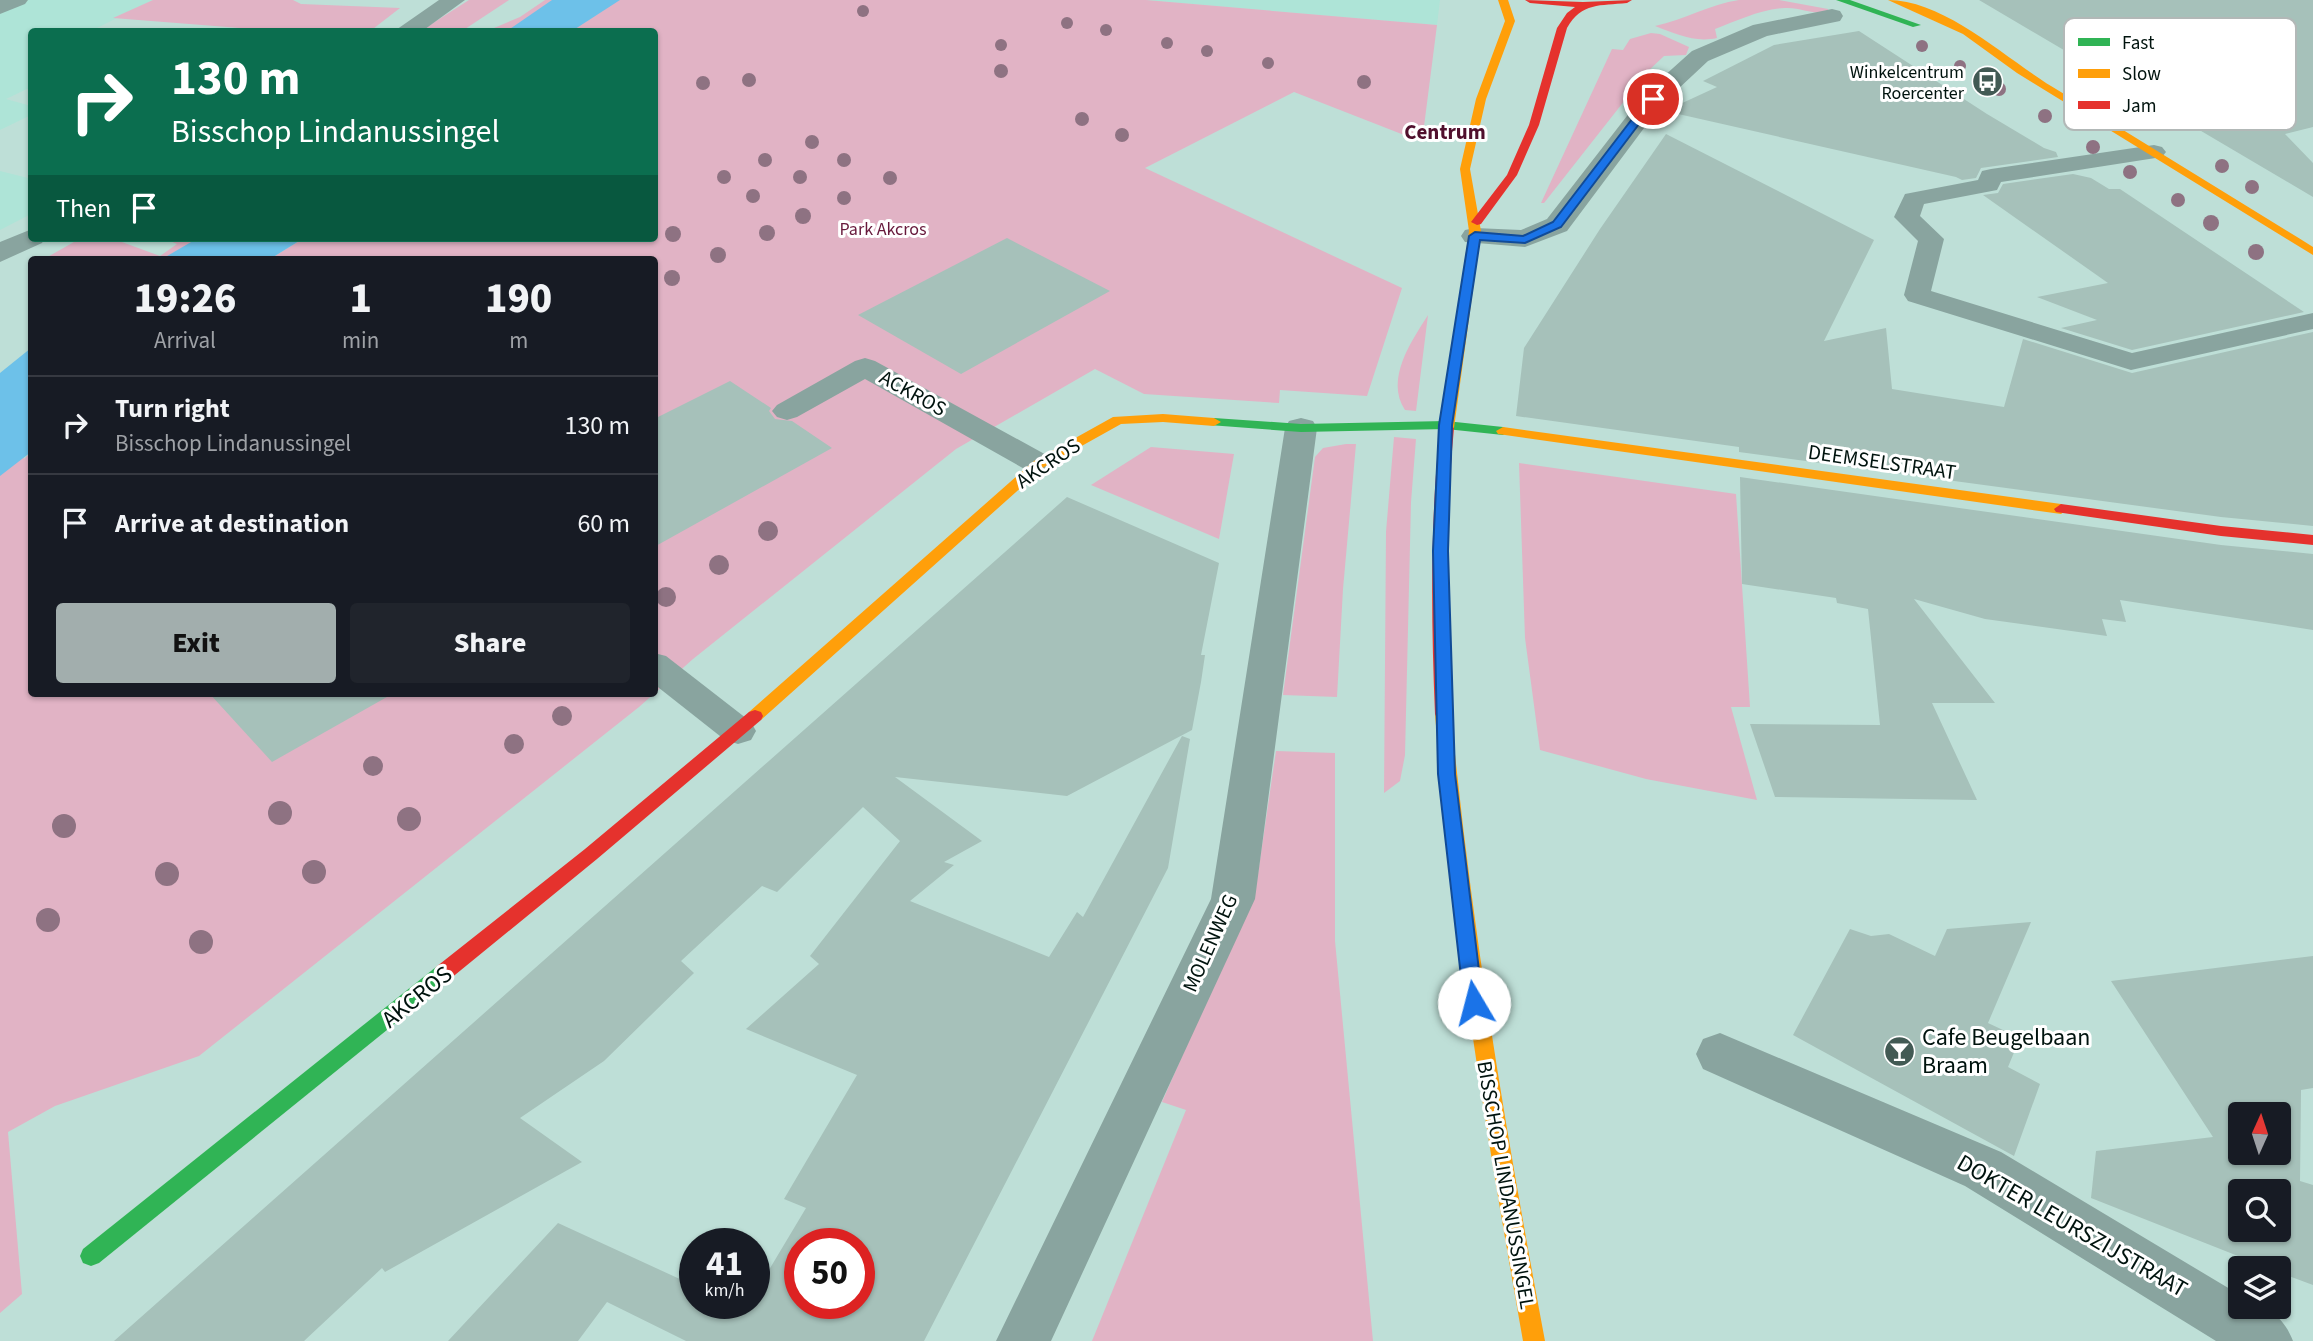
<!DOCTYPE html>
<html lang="en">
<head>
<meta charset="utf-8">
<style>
  body { margin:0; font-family:"Source Sans 3",sans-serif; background:#20242c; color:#f1f3f6; height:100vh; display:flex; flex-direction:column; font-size:26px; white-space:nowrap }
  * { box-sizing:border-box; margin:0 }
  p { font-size:23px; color:#9ea1a6 }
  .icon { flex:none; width:38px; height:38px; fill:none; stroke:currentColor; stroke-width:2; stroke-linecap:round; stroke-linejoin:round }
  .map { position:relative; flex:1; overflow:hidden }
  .panel { position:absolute; left:28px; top:256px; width:630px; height:441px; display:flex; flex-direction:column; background:#171b24; border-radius:7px; box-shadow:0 2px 5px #0004 }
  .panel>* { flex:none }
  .banner { position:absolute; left:28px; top:28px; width:630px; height:214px; border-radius:7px; box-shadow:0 2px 5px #0004; background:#0b6e4f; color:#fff; overflow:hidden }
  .needle { width:46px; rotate:3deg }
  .tools { position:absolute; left:2228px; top:1102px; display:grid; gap:14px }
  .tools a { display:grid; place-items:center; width:63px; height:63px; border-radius:7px; background:#171b24; box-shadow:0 2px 5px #0004; font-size:35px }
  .speed { position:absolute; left:679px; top:1228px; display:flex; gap:14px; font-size:35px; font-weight:700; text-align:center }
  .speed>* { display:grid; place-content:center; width:91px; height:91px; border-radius:50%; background:#171b24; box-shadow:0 2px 5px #0004; line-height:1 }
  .speed small { font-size:18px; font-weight:400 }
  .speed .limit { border:10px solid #d22; background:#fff; color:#111 }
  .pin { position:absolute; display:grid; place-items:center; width:60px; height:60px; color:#fff; margin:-30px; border:4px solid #fff; border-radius:50%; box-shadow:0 2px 7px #0007 }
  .me { position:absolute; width:77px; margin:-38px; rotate:352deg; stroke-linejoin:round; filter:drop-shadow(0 0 5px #0008) }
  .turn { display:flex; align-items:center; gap:24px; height:147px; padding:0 28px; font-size:32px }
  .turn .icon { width:91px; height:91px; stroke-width:2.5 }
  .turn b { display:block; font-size:49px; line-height:60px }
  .then { display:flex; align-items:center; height:66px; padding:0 28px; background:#0003; gap:14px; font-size:26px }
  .eta { display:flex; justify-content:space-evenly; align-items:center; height:119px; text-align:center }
  .eta b { font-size:42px; font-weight:800; line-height:49px }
  .cta { display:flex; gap:14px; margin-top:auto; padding:14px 28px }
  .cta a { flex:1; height:80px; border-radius:7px; background:#a2aead; color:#111; font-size:28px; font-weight:800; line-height:80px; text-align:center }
  .cta a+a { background:#20242c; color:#f1f3f6 }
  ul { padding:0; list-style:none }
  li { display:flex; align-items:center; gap:21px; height:98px; padding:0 28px; border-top:2px solid #363941 }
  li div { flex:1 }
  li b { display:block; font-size:26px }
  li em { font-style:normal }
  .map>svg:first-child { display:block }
  .built { fill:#aee4d7 }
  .green { fill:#e1b3c5 }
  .water { fill:#6dc1e9 }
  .building { fill:#a6c1ba; fill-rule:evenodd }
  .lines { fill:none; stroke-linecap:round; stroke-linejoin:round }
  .lane { fill:#89a49f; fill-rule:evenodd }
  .street { fill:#89a49f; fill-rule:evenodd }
  .fast { fill:#30b455; fill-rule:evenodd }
  .slow { fill:#ff9f0a; fill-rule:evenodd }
  .jam { fill:#e5322d; fill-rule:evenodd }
  .tree { fill:#8e7282 }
  .route { fill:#1a73e8; stroke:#114b97; stroke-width:2 }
  .labels { text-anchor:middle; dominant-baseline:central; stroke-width:6; stroke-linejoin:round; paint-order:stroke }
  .far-poi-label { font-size:18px; fill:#00130e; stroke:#fff; text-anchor:end }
  .far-park-label { font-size:18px; fill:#67193c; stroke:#fff }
  .far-quarter-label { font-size:21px; font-weight:bold; fill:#500f2d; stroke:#fff }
  .street-label { font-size:21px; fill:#00130e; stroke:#fff }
  .near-street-label { font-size:24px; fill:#00130e; stroke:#fff }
  .near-poi-label { font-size:24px; fill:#00130e; stroke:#fff; text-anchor:start }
  .key { fill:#fff; stroke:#b2b8b7; stroke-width:2 }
  .key-label { font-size:19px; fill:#00130e }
</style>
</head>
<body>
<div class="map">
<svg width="2313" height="1341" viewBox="0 0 2313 1341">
  <rect width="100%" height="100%" fill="#bedfd7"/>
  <g class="built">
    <polygon points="0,0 153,0 91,31 32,32 31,87 6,99 31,106 31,115 0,130"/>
    <polygon points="1146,0 1440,0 1437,25"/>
    <polygon points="0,171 32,179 31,214 0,230"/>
  </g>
  <g class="green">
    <polygon points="153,0 293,0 301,4 400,8 369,32 278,31 113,18"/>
    <polygon points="469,0 509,0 462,31 419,32"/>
    <polygon points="545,0 1146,0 1437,25 1422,142 1294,92 1145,168 1402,288 1367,396 1280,390 1279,403 1144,394 1095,369 956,449 693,659 639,707 199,1056 55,1106 8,1132 22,1294 0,1313 0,387 24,459 31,452 32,693 654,693 654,259 270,259 304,238 654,238 654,32 487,31 520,17"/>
    <path d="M 1739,0 L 1779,0 L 1828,9 L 1828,12 C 1813,15 1800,7 1785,8 C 1761,9 1737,21 1715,29 L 1717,38 C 1695,43 1676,34 1655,26 C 1684,20 1710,4 1739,0 Z"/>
    <polygon points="1651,33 1660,34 1689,47 1686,55 1664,56 1647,72 1544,203 1541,203 1612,49 1623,50 1630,39"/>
    <polygon points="81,238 111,238 160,256 177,244 163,238 288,238 255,259 44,259"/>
    <path d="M 1428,315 L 1416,411 L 1405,410 C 1385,379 1411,342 1428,315 Z"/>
    <polygon points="1394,437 1416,439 1411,502 1405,755 1400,781 1384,793 1386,532"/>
    <polygon points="1346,444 1356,444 1343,589 1337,697 1283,695 1315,457 1323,448"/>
    <polygon points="1151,447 1234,454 1219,539 1091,485"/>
    <polygon points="1519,463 1736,494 1750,707 1731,707 1757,800 1646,779 1540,750 1525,638"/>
    <polygon points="1276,751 1335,753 1335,941 1373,1341 1092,1341 1186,1110 1162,1102 1256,887"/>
  </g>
  <g class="water">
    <polygon points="552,0 620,0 572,31 507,31"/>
    <polygon points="198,238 304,238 270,259 162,259"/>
    <polygon points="31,348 31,452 0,476 0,373"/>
  </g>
  <g class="building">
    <polygon points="1979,0 2313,0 2313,127 2285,134 2313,163 2313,197"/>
    <polygon points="1859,31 1987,114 2044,148 2056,152 2058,157 1981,168 1976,178 1962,180 1956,177 1665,111 1717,87 1703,81 1774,45"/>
    <polygon points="1666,134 1874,240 1824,341 1886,328 1892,389 2004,407 2023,339 2132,373 2313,332 2313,526 2221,517 1739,452 1739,447 1516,416 1524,348 1600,229"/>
    <polygon points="2073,174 2091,178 2109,189 2120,189 2304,312 2132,350 2061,328 2097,320 2037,297 2108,283 1983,195 1998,193 2003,184"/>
    <polygon points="1007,238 1110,291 961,374 858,315"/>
    <polygon points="730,381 771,408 769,411 775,419 792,421 832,448 654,547 654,419"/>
    <polygon points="1740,477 2221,545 2313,554 2313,630 2120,600 2126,622 2102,619 2107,636 1985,619 1914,599 1995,703 1932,703 1977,800 1775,797 1750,724 1880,725 1868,609 1837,603 1836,598 1742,584"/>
    <path d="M 1067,497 L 1219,563 L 1201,655 L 1205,655 L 1201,682 L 1192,730 L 1067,796 L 895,777 L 982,841 L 944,862 L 954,865 L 910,901 L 1049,957 L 1077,912 L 1083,917 L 1182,736 L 1190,739 L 1168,868 L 924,1341 L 686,1341 L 607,1302 L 578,1341 L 448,1341 L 558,1223 L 695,1286 L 695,1304 L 733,1304 L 746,1310 L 749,1304 L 754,1304 L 754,1295 L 806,1208 L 784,1199 L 857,1075 L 746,1029 L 819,964 L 810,956 L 900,841 L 863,807 L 777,892 L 762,886 L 681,961 L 694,973 L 604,1061 L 520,1118 L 582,1162 L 385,1272 L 382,1268 L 304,1341 L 114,1341 ZM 800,1244 L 859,1244 L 859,1304 L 800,1304 Z"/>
    <polygon points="209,693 394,693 272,762"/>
    <polygon points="2031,922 1988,1023 2020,1038 2008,1067 2040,1084 2014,1156 1793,1035 1850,929 1871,936 1889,934 1935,956 1947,929"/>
    <path d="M 2313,956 L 2313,1088 L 2301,1090 L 2300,1181 L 2313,1185 L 2313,1285 L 2278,1272 L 2278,1269 L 2271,1269 L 2091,1198 L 2096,1151 L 2213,1137 L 2111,981 ZM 2240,1115 L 2278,1115 L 2278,1153 L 2240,1153 ZM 2240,1192 L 2278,1192 L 2278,1230 L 2240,1230 Z"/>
  </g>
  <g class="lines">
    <g class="lane">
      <polygon points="0,0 28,0 25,4 0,14"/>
      <polygon points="2154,145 2162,147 2166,152 2162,157 2001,182 1997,190 1924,204 1920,216 1944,239 1931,291 2132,353 2313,313 2313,329 2131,370 1908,301 1904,295 1918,241 1894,217 1905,194 1978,180 1982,171 1991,169"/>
      <polygon points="865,358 875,361 1050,457 1054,464 1050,471 1039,473 1028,471 865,379 797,417 787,420 777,417 772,411 777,405 855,361"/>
      <polygon points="654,653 666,656 751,722 756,731 751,740 738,744 725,740 654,684"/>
    </g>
    <g class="street">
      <polygon points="439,0 465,0 421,32 393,32"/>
      <polygon points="1832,9 1840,11 1843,16 1840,21 1767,36 1708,61 1662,104 1567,231 1525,247 1465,242 1461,236 1465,230 1475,228 1521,230 1547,219 1644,94 1692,51 1753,25"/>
      <polygon points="32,229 32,238 45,238 42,243 0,262 0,242"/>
      <polygon points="1301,418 1313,421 1317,428 1255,899 1051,1341 996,1341 1211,899 1285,428 1289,421"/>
      <path d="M 1720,1033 L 2001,1152 L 2240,1295 L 2240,1307 C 2269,1307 2282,1314 2293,1341 L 2216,1341 L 1965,1186 L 1703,1069 L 1696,1054 L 1703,1039 Z"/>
    </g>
    <g class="fast">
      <polygon points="1836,0 1850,0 1921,25 1913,27"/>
      <polygon points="1214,418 1301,424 1446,421 1503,427 1510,431 1503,435 1446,429 1301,432 1209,425 1207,422"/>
      <polygon points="443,965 450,967 452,973 450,979 99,1263 91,1266 83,1263 80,1256 83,1249 436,967"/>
    </g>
    <g class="slow">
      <polygon points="1498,0 1508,0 1515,21 1486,99 1470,169 1481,231 1454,428 1447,432 1440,428 1469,231 1460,169 1476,99 1505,21"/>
      <path d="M 1888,0 C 1944,0 2004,57 2051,86 C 2138,139 2226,193 2313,247 L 2313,255 L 2017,73 L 1963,34 Z"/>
      <polygon points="1163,414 1214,418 1221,422 1214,426 1163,422 1121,424 1044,467 761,720 749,720 747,716 749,712 1034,461 1113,417"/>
      <polygon points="1503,427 2061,504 2068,509 2061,514 1498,434 1496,431"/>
      <path d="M 1443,708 L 1449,710 L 1451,714 C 1471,925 1506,1133 1545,1341 L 1523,1341 C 1486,1133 1452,925 1435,714 L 1437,710 Z"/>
    </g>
    <g class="jam">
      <path d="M 1525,0 L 1583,2 L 1632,0 L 1627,3 C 1600,6 1582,2 1567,28 L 1539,125 L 1517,175 L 1481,224 L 1477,225 L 1471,222 L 1507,175 L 1529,125 L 1557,28 L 1567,13 L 1575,7 L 1530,3 Z"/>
      <path d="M 1447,424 L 1454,428 C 1445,523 1446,618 1451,714 L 1449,718 L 1437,718 L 1435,714 C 1431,618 1430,523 1440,428 Z"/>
      <polygon points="2061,504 2221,526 2313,535 2313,545 2221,536 2056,512 2054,509"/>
      <polygon points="755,710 761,712 763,716 761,720 597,859 450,979 443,981 436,979 434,973 436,967 585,849 749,712"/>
    </g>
  </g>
  <g class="tree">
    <circle cx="863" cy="11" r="6"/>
    <circle cx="1067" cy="23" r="6"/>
    <circle cx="1106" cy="30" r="6"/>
    <circle cx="1167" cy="43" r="6"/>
    <circle cx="1001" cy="45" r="6"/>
    <circle cx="1922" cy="46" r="6"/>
    <circle cx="1207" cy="51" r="6"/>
    <circle cx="1268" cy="63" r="6"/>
    <circle cx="1960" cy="66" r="6"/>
    <circle cx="1001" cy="71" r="7"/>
    <circle cx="749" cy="80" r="7"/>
    <circle cx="1364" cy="82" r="7"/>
    <circle cx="703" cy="83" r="7"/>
    <circle cx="1999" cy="89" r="7"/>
    <circle cx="2045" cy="116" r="7"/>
    <circle cx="1082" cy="119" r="7"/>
    <circle cx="1122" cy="135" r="7"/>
    <circle cx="812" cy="142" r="7"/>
    <circle cx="2093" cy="147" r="7"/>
    <circle cx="765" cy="160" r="7"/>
    <circle cx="844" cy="160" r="7"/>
    <circle cx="2222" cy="166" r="7"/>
    <circle cx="2130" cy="172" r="7"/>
    <circle cx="724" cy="177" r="7"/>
    <circle cx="800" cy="177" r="7"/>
    <circle cx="890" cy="178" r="7"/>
    <circle cx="2252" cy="187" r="7"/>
    <circle cx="753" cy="196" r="7"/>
    <circle cx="844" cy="198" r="7"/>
    <circle cx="2178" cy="200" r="7"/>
    <circle cx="803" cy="216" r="8"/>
    <circle cx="2211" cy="223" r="8"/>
    <circle cx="767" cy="233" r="8"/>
    <circle cx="673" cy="234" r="8"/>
    <circle cx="2256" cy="252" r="8"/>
    <circle cx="718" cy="255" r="8"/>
    <circle cx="672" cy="278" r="8"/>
    <circle cx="768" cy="531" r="10"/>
    <circle cx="719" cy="565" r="10"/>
    <circle cx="666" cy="597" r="10"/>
    <circle cx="562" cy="716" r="10"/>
    <circle cx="514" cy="744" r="10"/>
    <circle cx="373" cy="766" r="10"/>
    <circle cx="280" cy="813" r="12"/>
    <circle cx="409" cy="819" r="12"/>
    <circle cx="64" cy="826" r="12"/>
    <circle cx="314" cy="872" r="12"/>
    <circle cx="167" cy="874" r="12"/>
    <circle cx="48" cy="920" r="12"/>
    <circle cx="201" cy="942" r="12"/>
  </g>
  <polygon class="route" points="1649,97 1658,99 1561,227 1525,243 1480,240 1452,425 1448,551 1455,774 1483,1003 1480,1009 1474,1011 1467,1009 1464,1003 1438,774 1433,551 1439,425 1469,236 1475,232 1523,236 1553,222"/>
  <defs>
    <symbol id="bus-disc" viewBox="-11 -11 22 22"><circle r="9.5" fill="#425a54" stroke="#fff"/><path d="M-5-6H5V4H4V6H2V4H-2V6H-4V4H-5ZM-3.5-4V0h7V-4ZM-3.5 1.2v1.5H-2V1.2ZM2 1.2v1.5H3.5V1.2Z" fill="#fff"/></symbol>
    <symbol id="bar-disc" viewBox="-11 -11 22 22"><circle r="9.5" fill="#425a54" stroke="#fff"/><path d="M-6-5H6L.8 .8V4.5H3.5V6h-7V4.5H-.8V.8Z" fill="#fff"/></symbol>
  </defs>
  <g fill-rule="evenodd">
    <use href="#bus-disc" x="1970" y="64" width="35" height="35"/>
    <use href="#bar-disc" x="1882" y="1034" width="35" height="35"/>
  </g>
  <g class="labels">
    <g class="far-poi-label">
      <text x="1964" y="72">Winkelcentrum<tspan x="1964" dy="21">Roercenter</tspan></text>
    </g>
    <g class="far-park-label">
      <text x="883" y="229">Park Akcros</text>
    </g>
    <g class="far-quarter-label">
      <text x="1445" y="132">Centrum</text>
    </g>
    <g class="street-label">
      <text transform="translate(913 393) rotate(29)">ACKROS</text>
      <text transform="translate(1882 462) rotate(8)">DEEMSELSTRAAT</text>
      <text transform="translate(1048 463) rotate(-34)">AKCROS</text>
      <text transform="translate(1210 943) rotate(-66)">MOLENWEG</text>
      <text transform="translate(1506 1185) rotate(80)">BISSCHOP LINDANUSSINGEL</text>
    </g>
    <g class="near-street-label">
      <text transform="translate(417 997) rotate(-39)">AKCROS</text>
      <text transform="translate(2072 1226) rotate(30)">DOKTER LEURSZIJSTRAAT</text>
    </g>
    <g class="near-poi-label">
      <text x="1922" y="1037">Cafe Beugelbaan<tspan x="1922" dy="28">Braam</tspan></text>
    </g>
  </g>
  <rect x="2064" y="18" width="232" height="112" rx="10" class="key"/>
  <rect x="2078" y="38" width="32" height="8" fill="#30b455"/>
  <rect x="2078" y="69" width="32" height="9" fill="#ff9f0a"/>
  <rect x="2078" y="101" width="32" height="8" fill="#e5322d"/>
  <g class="key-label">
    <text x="2122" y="49">Fast</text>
    <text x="2122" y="80">Slow</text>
    <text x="2122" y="112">Jam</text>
  </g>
</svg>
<div class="tools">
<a><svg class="needle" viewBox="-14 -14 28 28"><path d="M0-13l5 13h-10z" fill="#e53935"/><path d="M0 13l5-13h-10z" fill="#9ea1a6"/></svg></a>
<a><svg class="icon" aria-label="search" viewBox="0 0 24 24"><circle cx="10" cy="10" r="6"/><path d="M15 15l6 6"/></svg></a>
<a><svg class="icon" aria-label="layers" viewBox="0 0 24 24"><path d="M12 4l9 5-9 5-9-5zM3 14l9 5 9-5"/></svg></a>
</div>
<div class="speed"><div>41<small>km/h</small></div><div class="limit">50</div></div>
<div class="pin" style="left:1653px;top:99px;background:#d93025"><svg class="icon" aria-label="arrive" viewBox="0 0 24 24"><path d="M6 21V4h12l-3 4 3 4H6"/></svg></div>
<svg class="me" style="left:1474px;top:1003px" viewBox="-20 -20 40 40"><circle r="19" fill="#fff"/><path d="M0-13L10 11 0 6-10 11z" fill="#1a73e8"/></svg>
<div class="banner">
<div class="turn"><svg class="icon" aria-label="right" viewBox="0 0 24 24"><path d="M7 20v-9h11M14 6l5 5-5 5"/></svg><div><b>130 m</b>Bisschop Lindanussingel</div></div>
<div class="then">Then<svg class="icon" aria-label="arrive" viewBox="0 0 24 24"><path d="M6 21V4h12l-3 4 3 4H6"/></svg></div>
</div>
<section class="panel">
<div class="eta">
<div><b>19:26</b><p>Arrival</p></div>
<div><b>1</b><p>min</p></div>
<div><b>190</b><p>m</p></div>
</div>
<ul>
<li><svg class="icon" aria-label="right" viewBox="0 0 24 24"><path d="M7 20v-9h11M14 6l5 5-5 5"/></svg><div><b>Turn right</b><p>Bisschop Lindanussingel</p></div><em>130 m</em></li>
<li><svg class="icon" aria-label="arrive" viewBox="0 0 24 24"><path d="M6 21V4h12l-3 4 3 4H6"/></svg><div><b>Arrive at destination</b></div><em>60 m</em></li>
</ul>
<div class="cta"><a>Exit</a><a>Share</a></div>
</section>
</div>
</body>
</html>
